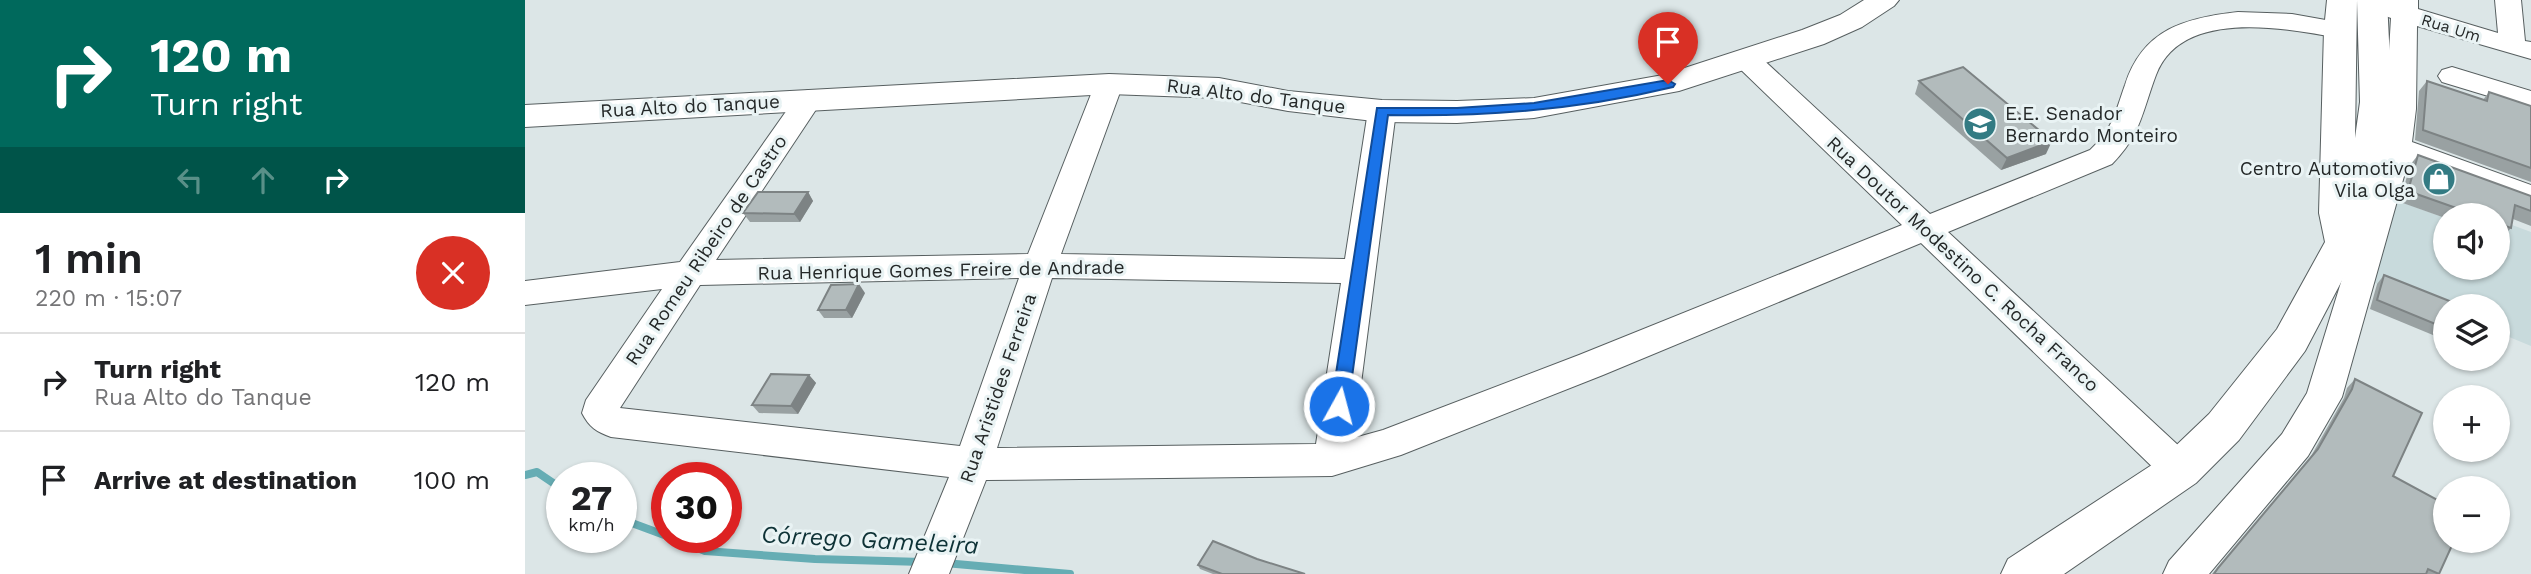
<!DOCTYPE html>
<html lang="en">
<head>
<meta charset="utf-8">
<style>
  body { margin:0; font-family:"Work Sans",sans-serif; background:#f2f2f2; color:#202124; height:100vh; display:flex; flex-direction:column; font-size:26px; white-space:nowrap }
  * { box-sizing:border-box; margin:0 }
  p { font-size:23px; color:#757577 }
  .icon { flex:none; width:38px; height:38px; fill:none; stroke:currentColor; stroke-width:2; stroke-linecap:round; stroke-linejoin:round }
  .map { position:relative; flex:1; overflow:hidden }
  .sheet { display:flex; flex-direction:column; background:#fff; width:525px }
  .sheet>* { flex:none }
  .guide { background:#00695c; color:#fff; overflow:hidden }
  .buttons { position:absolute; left:1908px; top:203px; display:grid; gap:14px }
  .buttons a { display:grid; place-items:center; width:77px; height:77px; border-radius:50%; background:#fff; box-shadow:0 2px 5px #0004; font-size:35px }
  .speed { position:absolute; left:21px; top:462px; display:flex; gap:14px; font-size:35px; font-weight:700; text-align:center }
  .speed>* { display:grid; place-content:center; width:91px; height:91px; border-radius:50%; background:#fff; box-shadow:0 2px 5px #0004; line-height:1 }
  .speed small { font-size:18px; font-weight:400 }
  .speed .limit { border:10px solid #d22; background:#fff; color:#111 }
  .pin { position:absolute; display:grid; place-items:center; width:60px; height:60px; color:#fff; margin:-72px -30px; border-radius:50% 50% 50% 0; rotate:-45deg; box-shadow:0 0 7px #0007 }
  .pin .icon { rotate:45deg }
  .me { position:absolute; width:77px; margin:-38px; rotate:7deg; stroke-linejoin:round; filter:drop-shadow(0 0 5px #0008) }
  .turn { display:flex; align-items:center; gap:24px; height:147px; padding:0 35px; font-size:32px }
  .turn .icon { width:91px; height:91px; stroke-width:2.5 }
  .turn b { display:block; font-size:49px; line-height:60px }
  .lanes { display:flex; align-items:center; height:66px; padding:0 35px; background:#0003; justify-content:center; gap:35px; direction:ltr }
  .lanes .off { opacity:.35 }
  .round { display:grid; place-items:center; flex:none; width:74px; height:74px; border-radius:37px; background:#f2f2f2 }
  .head { display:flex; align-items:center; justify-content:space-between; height:119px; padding:0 35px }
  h1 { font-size:42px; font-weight:600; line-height:52px }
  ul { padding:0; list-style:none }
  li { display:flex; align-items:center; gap:21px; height:98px; padding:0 35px; border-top:2px solid #e0e0e0 }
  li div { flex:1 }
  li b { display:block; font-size:26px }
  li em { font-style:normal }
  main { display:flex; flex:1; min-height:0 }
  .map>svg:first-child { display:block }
  .built { fill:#c8dadc }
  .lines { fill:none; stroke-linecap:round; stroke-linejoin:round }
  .stream { stroke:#66adb4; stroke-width:8 }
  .minor-casing { stroke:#575f60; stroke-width:2 }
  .major-casing { stroke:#575f60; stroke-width:2 }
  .highway-casing { stroke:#575f60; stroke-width:2 }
  .minor { fill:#fff; fill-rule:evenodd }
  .major { fill:#fff; fill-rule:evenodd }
  .highway { fill:#fff; fill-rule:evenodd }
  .wall { fill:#99a1a2 }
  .shaded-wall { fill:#7d8384 }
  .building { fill:#b2bbbc; stroke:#7d8384; stroke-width:2 }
  .route { fill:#1a73e8; stroke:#114b97; stroke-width:2 }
  .labels { text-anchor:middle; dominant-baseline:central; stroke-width:6; stroke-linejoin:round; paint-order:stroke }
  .far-street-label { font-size:16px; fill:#242828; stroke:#e9f3f4 }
  .street-label { font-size:19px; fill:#242828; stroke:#e9f3f4 }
  .poi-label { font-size:19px; fill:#242828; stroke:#e9f3f4; text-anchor:start }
  .near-water-label { font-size:24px; font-style:italic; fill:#0e3236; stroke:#e9f3f4 }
</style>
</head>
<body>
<main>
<section class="sheet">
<div class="guide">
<div class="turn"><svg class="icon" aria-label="right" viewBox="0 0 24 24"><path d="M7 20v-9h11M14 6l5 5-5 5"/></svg><div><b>120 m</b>Turn right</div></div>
<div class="lanes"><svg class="icon off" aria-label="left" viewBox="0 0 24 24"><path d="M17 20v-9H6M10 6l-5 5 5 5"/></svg><svg class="icon off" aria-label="ahead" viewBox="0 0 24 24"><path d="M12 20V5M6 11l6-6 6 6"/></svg><svg class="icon" aria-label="right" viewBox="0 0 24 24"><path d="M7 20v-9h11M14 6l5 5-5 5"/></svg></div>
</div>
<div class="head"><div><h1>1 min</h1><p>220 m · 15:07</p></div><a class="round" style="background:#d93025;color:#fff"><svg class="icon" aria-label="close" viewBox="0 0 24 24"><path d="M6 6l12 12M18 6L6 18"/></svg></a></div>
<ul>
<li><svg class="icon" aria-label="right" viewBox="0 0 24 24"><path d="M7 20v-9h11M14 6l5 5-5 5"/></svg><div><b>Turn right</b><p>Rua Alto do Tanque</p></div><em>120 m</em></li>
<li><svg class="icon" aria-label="arrive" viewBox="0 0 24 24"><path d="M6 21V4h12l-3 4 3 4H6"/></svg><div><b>Arrive at destination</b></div><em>100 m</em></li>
</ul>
</section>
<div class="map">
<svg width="2006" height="574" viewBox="0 0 2006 574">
  <rect width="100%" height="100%" fill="#dce6e7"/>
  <polygon class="built" points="1865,198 1920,218 1920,268 1972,268 1972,237 1979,222 2006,232 2006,346 1972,332 1972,306 1920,306 1920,311 1840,279"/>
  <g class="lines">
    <g class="stream">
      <polyline points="0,475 12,472 37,489"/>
      <polyline points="96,519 142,536"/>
      <polyline points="145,537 180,551 290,559 398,562"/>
      <polyline points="420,563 545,574"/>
    </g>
    <defs>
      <g id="minor">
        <polygon points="1861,0 1893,0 1893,9 1973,33 1970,0 1996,0 2000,41 2006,42 2006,59 1892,26 1891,109 1887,142 2006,185 2006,207 1883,162 1817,397 1783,456 1684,574 1638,574 1644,561 1757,434 1782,393 1856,152 1841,147 1836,140 1841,133 1851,130 1859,133 1866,18 1852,13 1848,8 1852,3"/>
        <path d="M 1713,12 L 1767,14 L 1823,24 L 1827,30 L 1823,36 L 1814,38 C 1760,28 1656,8 1631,75 C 1617,112 1616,135 1587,164 L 1423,232 L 1668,459 L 1674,470 L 1668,481 L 1655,486 L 1642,481 L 1396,243 L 1078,375 L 876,455 L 807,476 L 461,480 L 424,574 L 384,574 L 424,477 L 86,437 C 72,432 64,427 57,413 L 61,400 L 137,289 L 0,305 L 0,281 L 155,262 L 274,93 L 284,90 L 294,93 L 298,99 L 191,260 L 503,254 L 570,84 L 574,78 L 584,75 L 594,78 L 598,84 L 536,254 L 820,259 L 843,111 L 847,105 L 857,102 L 867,105 L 871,111 L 829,438 L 858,430 L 1054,355 L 1377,225 L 1211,65 L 1207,59 L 1211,53 L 1221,51 L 1231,53 L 1405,214 L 1565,150 C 1588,129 1590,113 1600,85 C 1618,29 1660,18 1713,12 ZM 494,278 L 435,446 L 95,408 L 175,285 ZM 527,278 L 816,283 L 791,444 L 472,448 Z"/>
        <polygon points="1927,67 2006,91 2006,109 1917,82 1913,76 1917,70"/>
      </g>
      <polygon id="major" points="1339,0 1374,0 1369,6 1337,27 1299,44 1154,91 1009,118 932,123 857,122 763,111 694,98 584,94 0,127 0,105 584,74 694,78 763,91 857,100 932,101 1009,98 1138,75 1277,30 1315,15"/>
      <polygon id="highway" points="1802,0 1832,0 1830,138 1835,102 1832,0 1862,0 1867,102 1859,185 1851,222 1834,248 1780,351 1714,440 1671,483 1539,574 1476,574 1483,559 1639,457 1684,414 1752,329 1800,242 1794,213 1799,30"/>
    </defs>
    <use href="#minor" class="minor-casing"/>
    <use href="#major" class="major-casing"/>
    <use href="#highway" class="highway-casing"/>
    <use href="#minor" class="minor"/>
    <use href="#major" class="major"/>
    <use href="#highway" class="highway"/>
  </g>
  <g class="wall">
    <polygon points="1394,81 1521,154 1476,170 1390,94"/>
    <polygon points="1902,81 1958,100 1964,92 2006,106 2006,182 1890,140 1894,91"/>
    <polygon points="1893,155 2006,196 2006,226 1988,219 1986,228 1976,239 1972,237 1972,215 1920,215 1920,218 1875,202 1885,165"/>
    <polygon points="283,192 288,201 275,222 225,222 218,213"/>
    <polygon points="1859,275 1920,306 1920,340 1845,309 1852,284"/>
    <polygon points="340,293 327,318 299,318 293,310"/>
    <polygon points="284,375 291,383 273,414 234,413 227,405"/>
    <polygon points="1830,379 1868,476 1914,574 1687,574 1785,458 1819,398 1822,388"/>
    <polygon points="732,559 780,574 688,574 675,569 673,565"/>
  </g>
  <g class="shaded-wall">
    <polygon points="1527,141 1521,154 1476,170 1482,158"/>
    <polygon points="283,192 288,201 275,222 269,214"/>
    <polygon points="334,284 340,293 327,318 321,310"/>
    <polygon points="284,375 291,383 273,414 266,406"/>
  </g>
  <g class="building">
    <polygon points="1438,67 1527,141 1482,158 1394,81"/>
    <polygon points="1902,81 1962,101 1964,92 2006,106 2006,168 1898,130"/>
    <polygon points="1893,155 2006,196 2006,211 1990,205 1986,228 1972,223 1972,215 1951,215 1883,191"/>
    <polygon points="233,192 283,192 269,214 218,213"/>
    <polygon points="1859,275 1937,306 1920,306 1920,328 1852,300"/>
    <polygon points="334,284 321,310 293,310 306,285"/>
    <polygon points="246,374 284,375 266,406 227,405"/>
    <polygon points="1830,379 1897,413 1868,476 1920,504 1920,541 1929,541 1914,574 1903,569 1901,574 1689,574 1693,568 1793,449 1827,389"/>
    <polygon points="688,541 732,559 780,574 697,574 673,565"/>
  </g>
  <path class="route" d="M 1143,80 L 1150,84 L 1148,87 C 1054,110 959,117 863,115 L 823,406 L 821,411 L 808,411 L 806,406 L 852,108 L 932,108 L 1009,103 Z"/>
  <defs>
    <symbol id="school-disc" viewBox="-11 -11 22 22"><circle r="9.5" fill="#337b83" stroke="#e9f3f4"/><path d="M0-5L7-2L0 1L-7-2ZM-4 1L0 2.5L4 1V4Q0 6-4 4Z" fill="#fff"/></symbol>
    <symbol id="shop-disc" viewBox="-11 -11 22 22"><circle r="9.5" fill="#337b83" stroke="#e9f3f4"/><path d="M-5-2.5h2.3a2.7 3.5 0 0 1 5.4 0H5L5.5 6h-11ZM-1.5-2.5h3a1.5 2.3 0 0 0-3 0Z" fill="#fff"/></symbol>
  </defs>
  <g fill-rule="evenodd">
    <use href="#school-disc" x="1436" y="105" width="38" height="38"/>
    <use href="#shop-disc" x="1895" y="160" width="38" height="38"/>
  </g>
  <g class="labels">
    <g class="far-street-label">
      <text transform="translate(1926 28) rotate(17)">Rua Um</text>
    </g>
    <g class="street-label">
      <text transform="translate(731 96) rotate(7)">Rua Alto do Tanque</text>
      <text transform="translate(165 106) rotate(-3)">Rua Alto do Tanque</text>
      <text transform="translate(181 250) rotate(-56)">Rua Romeu Ribeiro de Castro</text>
      <text transform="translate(1438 264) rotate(43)">Rua Doutor Modestino C. Rocha Franco</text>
      <text transform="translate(416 270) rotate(-1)">Rua Henrique Gomes Freire de Andrade</text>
      <text transform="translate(473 388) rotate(-71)">Rua Aristides Ferreira</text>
    </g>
    <g class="poi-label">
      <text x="1480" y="113">E.E. Senador<tspan x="1480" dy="22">Bernardo Monteiro</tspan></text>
      <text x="1890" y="168" text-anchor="end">Centro Automotivo<tspan x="1890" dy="22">Vila Olga</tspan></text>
    </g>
    <g class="near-water-label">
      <text transform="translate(345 540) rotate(3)">Córrego Gameleira</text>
    </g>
  </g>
</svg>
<div class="buttons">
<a><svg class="icon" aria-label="sound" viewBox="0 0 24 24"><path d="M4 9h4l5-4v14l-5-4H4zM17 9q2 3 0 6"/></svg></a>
<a><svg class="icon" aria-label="layers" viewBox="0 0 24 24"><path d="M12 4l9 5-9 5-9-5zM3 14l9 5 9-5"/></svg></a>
<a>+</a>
<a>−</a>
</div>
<div class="speed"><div>27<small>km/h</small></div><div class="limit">30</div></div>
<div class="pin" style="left:1143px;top:84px;background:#d93025"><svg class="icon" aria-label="arrive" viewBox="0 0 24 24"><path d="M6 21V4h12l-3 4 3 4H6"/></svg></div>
<svg class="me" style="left:814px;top:406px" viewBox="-20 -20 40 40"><circle r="17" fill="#1a73e8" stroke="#fff" stroke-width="3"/><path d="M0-11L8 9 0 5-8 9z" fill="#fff"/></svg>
</div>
</main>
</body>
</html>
